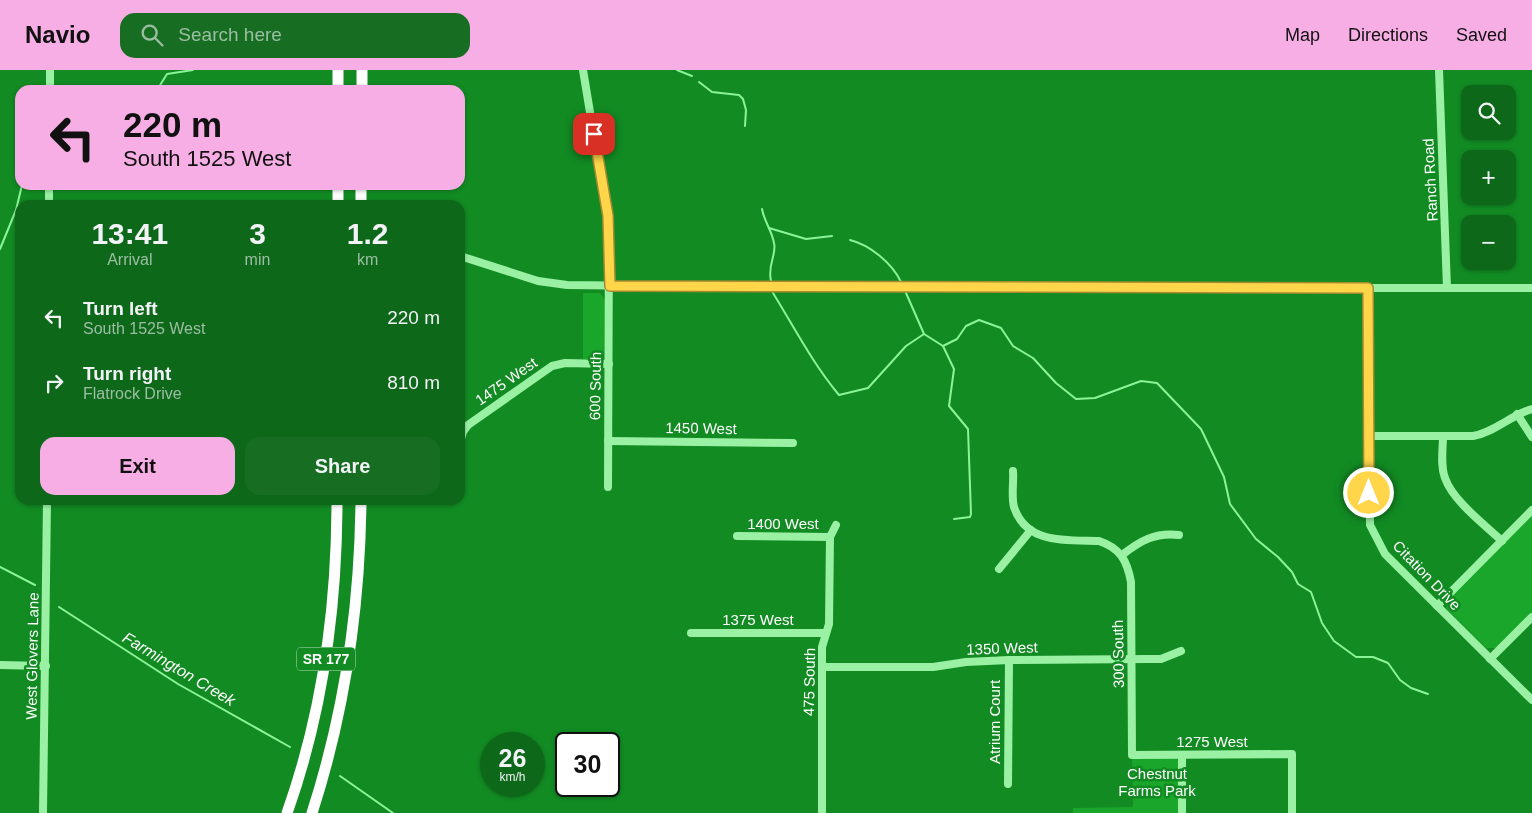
<!DOCTYPE html>
<html lang="en">
<head>
<meta charset="utf-8">
<style>
  body { margin:0; font-family:Helvetica,sans-serif; background:#176e23; color:#f1f3f6; height:100vh; display:flex; flex-direction:column; font-size:19px; white-space:nowrap }
  * { box-sizing:border-box; margin:0 }
  p { font-size:16px; color:#9bbea2 }
  .icon { flex:none; width:28px; height:28px; fill:none; stroke:currentColor; stroke-width:2; stroke-linecap:round; stroke-linejoin:round }
  .map { position:relative; flex:1; overflow:hidden }
  .sheet { position:absolute; left:15px; top:130px; width:450px; height:305px; display:flex; flex-direction:column; background:#0e681a; border-radius:15px; box-shadow:0 1px 4px #0004 }
  .sheet>* { flex:none }
  .hud { position:absolute; left:15px; top:15px; width:450px; height:105px; border-radius:15px; box-shadow:0 1px 4px #0004; background:#f7aee5; color:#111; overflow:hidden }
  .buttons { position:absolute; left:1461px; top:15px; display:grid; gap:10px }
  .buttons a { display:grid; place-items:center; width:55px; height:55px; border-radius:10px; background:#0e681a; box-shadow:0 1px 4px #0004; font-size:25px }
  .speed { position:absolute; left:480px; top:662px; display:flex; gap:10px; font-size:25px; font-weight:700; text-align:center }
  .speed>* { display:grid; place-content:center; width:65px; height:65px; border-radius:50%; background:#0e681a; box-shadow:0 1px 4px #0004; line-height:1 }
  .speed small { font-size:12px; font-weight:400 }
  .speed .limit { border:2px solid #111; border-radius:8px; background:#fff; color:#111 }
  .pin { position:absolute; display:grid; place-items:center; width:42px; height:42px; color:#fff; margin:-21px; border-radius:10px; box-shadow:0 2px 8px #0006 }
  .me { position:absolute; width:55px; margin:-28px; rotate:0deg; stroke-linejoin:round; filter:drop-shadow(0 0 4px #0008) }
  .turn { display:flex; align-items:center; gap:18px; height:105px; padding:0 25px; font-size:22px }
  .turn .icon { width:65px; height:65px; stroke-width:2.5 }
  .turn b { display:block; font-size:35px; line-height:42px }
  .eta { display:flex; justify-content:space-evenly; align-items:center; height:85px; text-align:center }
  .eta b { font-size:30px; font-weight:600; line-height:35px }
  .action { display:flex; gap:10px; margin-top:auto; padding:10px 25px }
  .action a { flex:1; height:58px; border-radius:15px; background:#f7aee5; color:#111; font-size:20px; font-weight:600; line-height:58px; text-align:center }
  .action a+a { background:#176e23; color:#f1f3f6 }
  ul { padding:0; list-style:none }
  li { display:flex; align-items:center; gap:15px; height:65px; padding:0 25px }
  li div { flex:1 }
  li b { display:block; font-size:19px }
  li em { font-style:normal }
  header { display:flex; align-items:center; gap:30px; box-sizing:border-box; height:70px; padding:0 25px; background:#f7aee5; color:#111 }
  header strong { font-size:24px }
  nav { display:flex; gap:28px; margin-inline-start:auto; font-size:18px }
  .search { width:350px; height:45px; background:#176e23; display:flex; align-items:center; gap:12px; box-sizing:border-box; padding:0 18px; border-radius:15px; color:#9bbea2; font-size:19px }
  .map>svg:first-child { display:block }
  .green { fill:#1aa52b }
  .lines { fill:none; stroke-linecap:round; stroke-linejoin:round }
  .stream { stroke:#8bf497; stroke-width:2 }
  .minor { stroke:#9af1a4; stroke-width:8 }
  .highway { stroke:#fff; stroke-width:11 }
  .route-casing { stroke:#a68a30; stroke-width:12 }
  .route { stroke:#ffd54a; stroke-width:9 }
  .labels { text-anchor:middle; dominant-baseline:central; stroke-width:5; stroke-linejoin:round; paint-order:stroke }
  .shield { fill:#128b23; stroke:#b8dcbd; stroke-width:1 }
  .shield-label { font-size:14px; font-weight:bold; fill:#fff }
  .street-label { font-size:15px; fill:#fff; stroke:#128b23 }
  .park-label { font-size:15px; fill:#fff; stroke:#128b23 }
  .water-label { font-size:16px; font-style:italic; fill:#fff; stroke:#128b23 }
</style>
</head>
<body>
<header>
<strong>Navio</strong>
<div class="search"><svg class="icon" aria-label="search" viewBox="0 0 24 24"><circle cx="10" cy="10" r="6"/><path d="M15 15l6 6"/></svg>Search here</div>
<nav><a>Map</a><a>Directions</a><a>Saved</a></nav>
</header>
<div class="map">
<svg width="1532" height="743" viewBox="0 0 1532 743">
  <rect width="100%" height="100%" fill="#128b23"/>
  <g class="green">
    <polygon points="583,223 600,223 605,230 604,283 598,289 583,289"/>
    <polygon points="1532,445 1532,542 1496,578 1486,578 1447,539 1446,530"/>
    <polygon points="1132,685 1182,685 1182,743 1073,743 1073,738 1133,737"/>
  </g>
  <g class="lines">
    <g class="stream">
      <polyline points="677,0 692,6"/>
      <polyline points="699,12 712,22 739,25 743,29 746,40 745,56"/>
      <polyline points="157,20 167,4 193,0"/>
      <path d="M 762,139 C 764,151 772,161 774,173 C 777,185 767,194 771,211"/>
      <polyline points="769,158 806,169 832,166"/>
      <path d="M 850,170 C 870,175 892,193 901,212"/>
      <polyline points="0,179 16,140 22,115"/>
      <path d="M 773,223 C 794,257 813,294 839,325 L 868,318 L 906,276 L 924,264"/>
      <polyline points="906,223 924,264 943,276 957,269 966,256 979,250 1001,258 1013,276 1033,288 1056,313 1076,329 1095,328 1141,311 1157,313 1201,359 1224,407 1230,434 1256,469 1278,487 1292,502 1298,514 1311,522 1322,553 1334,571 1356,587 1373,587 1388,593 1400,610 1411,618 1428,624"/>
      <polyline points="943,276 954,299 949,336 968,359 971,444 970,447 954,449"/>
      <polyline points="0,497 35,515"/>
      <polyline points="59,537 178,614 290,677"/>
      <polyline points="340,706 393,743"/>
    </g>
    <g class="minor">
      <polyline points="583,0 609,157 608,417"/>
      <polyline points="1439,0 1447,218"/>
      <polyline points="50,20 50,0"/>
      <polyline points="49,135 49,115"/>
      <polyline points="460,186 538,211 567,215 845,218 1532,218"/>
      <polyline points="1368,218 1370,455 1385,484 1532,630"/>
      <polyline points="1517,344 1532,367"/>
      <path d="M 1369,366 L 1473,366 C 1495,362 1511,345 1532,339"/>
      <path d="M 1443,366 C 1443,379 1440,395 1445,408 C 1453,431 1484,454 1502,471"/>
      <polyline points="461,369 463,362 468,355 552,296 565,293 609,294"/>
      <polyline points="608,371 793,373"/>
      <path d="M 1013,401 C 1014,412 1011,425 1014,437 C 1026,475 1068,470 1099,471 C 1120,478 1127,490 1131,512 L 1132,685 L 1292,684 L 1292,743"/>
      <polyline points="737,466 830,467"/>
      <path d="M 1122,485 C 1140,471 1155,462 1179,465"/>
      <polyline points="999,499 1031,460"/>
      <polyline points="1437,536 1532,440"/>
      <polyline points="691,563 826,563"/>
      <polyline points="1490,589 1532,547"/>
      <polyline points="0,595 46,596"/>
      <polyline points="822,597 933,597 966,592 1009,590 1148,589 1161,589 1181,581"/>
      <polyline points="1182,685 1182,743"/>
      <polyline points="1008,714 1009,590"/>
      <polyline points="43,743 47,430"/>
      <polyline points="822,743 822,577 829,554 830,467 836,455"/>
    </g>
    <g class="highway">
      <polyline points="338,20 338,0"/>
      <polyline points="362,20 362,0"/>
      <polyline points="338,135 338,115"/>
      <polyline points="361,135 361,115"/>
      <path d="M 287,743 C 323,642 337,537 337,430"/>
      <path d="M 312,743 C 345,641 360,537 361,430"/>
    </g>
  </g>
  <g class="lines">
    <defs>
      <polyline id="route" points="594,64 608,146 610,216 1368,218 1369,423"/>
    </defs>
    <use href="#route" class="route-casing"/>
    <use href="#route" class="route"/>
  </g>
  <g class="labels">
    <rect class="shield" x="297" y="577.5" width="58" height="23" rx="4"/>
    <g class="shield-label">
      <text x="326" y="589">SR 177</text>
    </g>
    <g class="street-label">
      <text transform="translate(1430 110) rotate(-93)">Ranch Road</text>
      <text transform="translate(506 311) rotate(-35)">1475 West</text>
      <text transform="translate(595 316) rotate(-89)">600 South</text>
      <text transform="translate(701 358) rotate(1)">1450 West</text>
      <text x="783" y="453">1400 West</text>
      <text transform="translate(1427 505) rotate(46)">Citation Drive</text>
      <text x="758" y="549">1375 West</text>
      <text transform="translate(1002 578) rotate(-2)">1350 West</text>
      <text transform="translate(1118 584) rotate(-91)">300 South</text>
      <text transform="translate(32 586) rotate(-89)">West Glovers Lane</text>
      <text transform="translate(809 612) rotate(-89)">475 South</text>
      <text transform="translate(994 652) rotate(-90)">Atrium Court</text>
      <text x="1212" y="671">1275 West</text>
    </g>
    <g class="park-label">
      <text x="1157" y="703">Chestnut<tspan x="1157" dy="17">Farms Park</tspan></text>
    </g>
    <g class="water-label">
      <text transform="translate(179 599) rotate(31)">Farmington Creek</text>
    </g>
  </g>
</svg>
<div class="buttons">
<a><svg class="icon" aria-label="search" viewBox="0 0 24 24"><circle cx="10" cy="10" r="6"/><path d="M15 15l6 6"/></svg></a>
<a>+</a>
<a>−</a>
</div>
<div class="speed"><div>26<small>km/h</small></div><div class="limit">30</div></div>
<div class="pin" style="left:594px;top:64px;background:#d93025"><svg class="icon" aria-label="arrive" viewBox="0 0 24 24"><path d="M6 21V4h12l-3 4 3 4H6"/></svg></div>
<svg class="me" style="left:1369px;top:423px" viewBox="-20 -20 40 40"><circle r="17" fill="#ffd54a" stroke="#fff" stroke-width="3"/><path d="M0-11L8 9 0 5-8 9z" fill="#fff"/></svg>
<div class="hud">
<div class="turn"><svg class="icon" aria-label="left" viewBox="0 0 24 24"><path d="M17 20v-9H6M10 6l-5 5 5 5"/></svg><div><b>220 m</b>South 1525 West</div></div>
</div>
<section class="sheet">
<div class="eta">
<div><b>13:41</b><p>Arrival</p></div>
<div><b>3</b><p>min</p></div>
<div><b>1.2</b><p>km</p></div>
</div>
<ul>
<li><svg class="icon" aria-label="left" viewBox="0 0 24 24"><path d="M17 20v-9H6M10 6l-5 5 5 5"/></svg><div><b>Turn left</b><p>South 1525 West</p></div><em>220 m</em></li>
<li><svg class="icon" aria-label="right" viewBox="0 0 24 24"><path d="M7 20v-9h11M14 6l5 5-5 5"/></svg><div><b>Turn right</b><p>Flatrock Drive</p></div><em>810 m</em></li>
</ul>
<div class="action"><a>Exit</a><a>Share</a></div>
</section>
</div>
</body>
</html>
